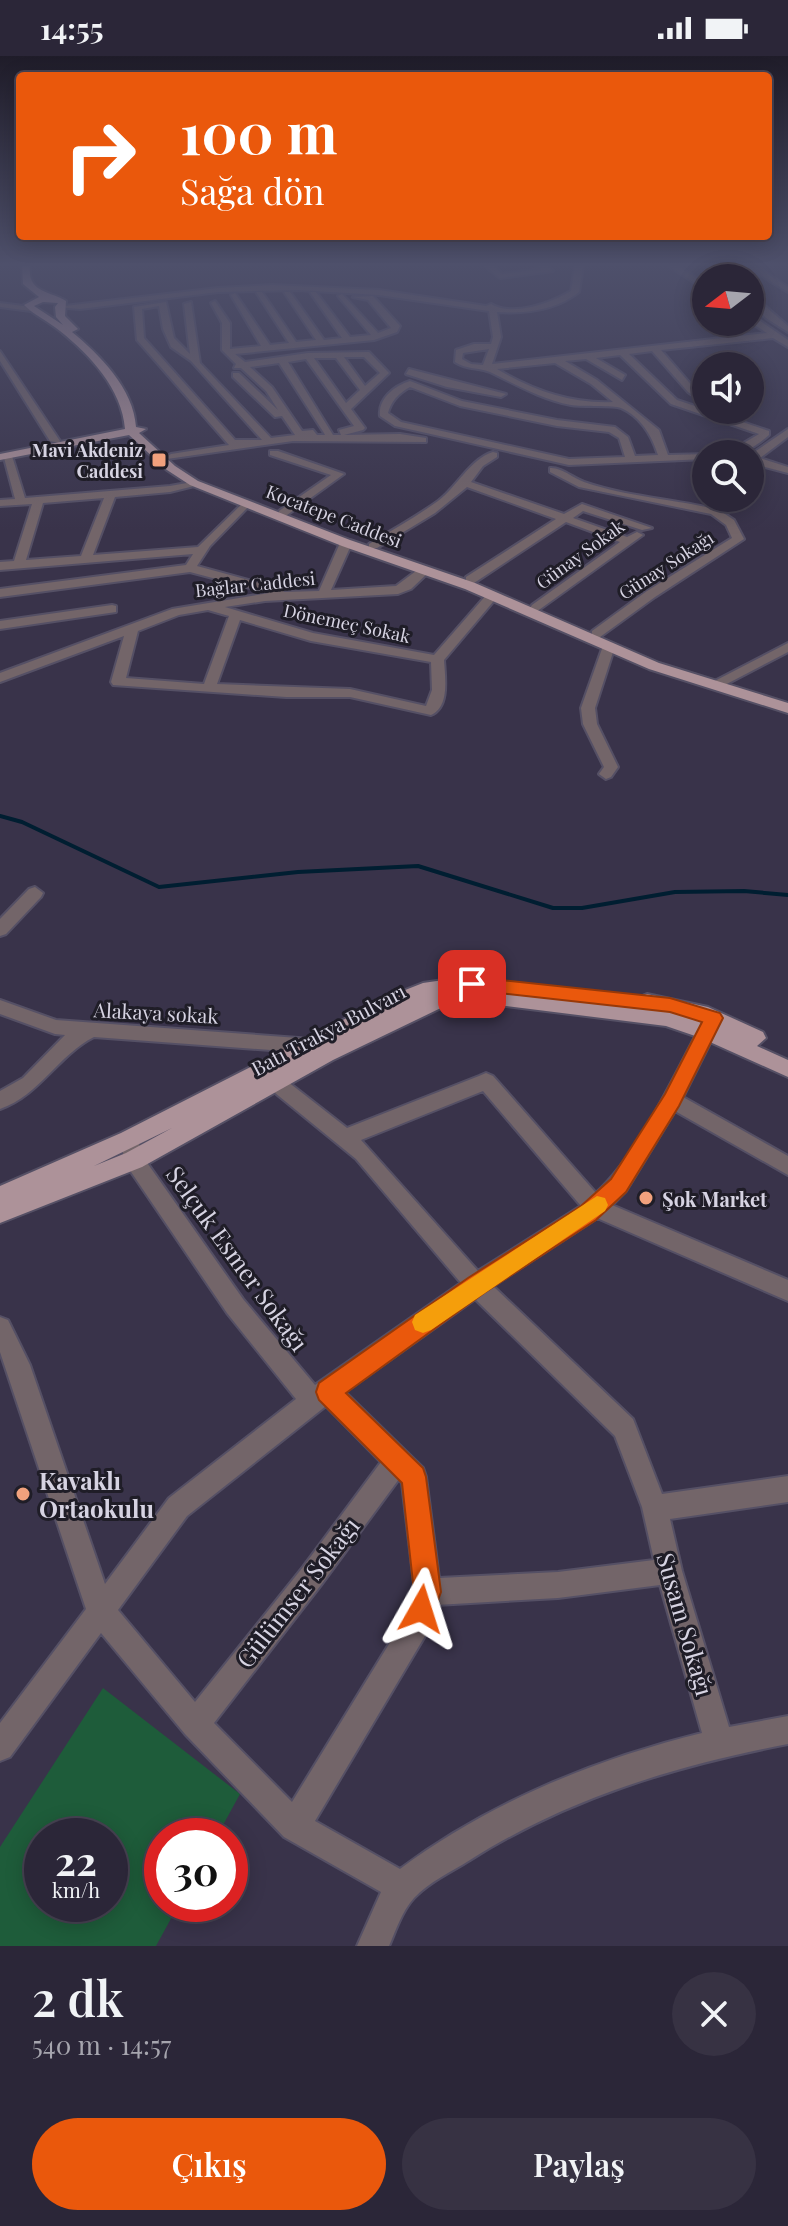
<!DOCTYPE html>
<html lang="tr">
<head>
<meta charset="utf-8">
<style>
  body { margin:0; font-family:"Playfair Display",serif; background:#373243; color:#f1f3f6; height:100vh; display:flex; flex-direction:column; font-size:30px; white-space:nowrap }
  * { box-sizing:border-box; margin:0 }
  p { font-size:26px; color:#a6a5ae }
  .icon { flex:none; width:44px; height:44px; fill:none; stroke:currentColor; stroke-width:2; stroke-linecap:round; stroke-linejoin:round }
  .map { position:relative; height:1890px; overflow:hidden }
  .sheet { display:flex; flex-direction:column; background:#2b2638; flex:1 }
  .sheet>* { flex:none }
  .guide { position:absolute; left:16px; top:16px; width:756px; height:168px; border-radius:8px; box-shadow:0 4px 20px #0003,0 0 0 2px #474353; background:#ea580c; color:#fff; overflow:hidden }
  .needle { width:52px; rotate:254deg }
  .tools { position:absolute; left:692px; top:208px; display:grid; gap:16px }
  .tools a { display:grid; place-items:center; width:72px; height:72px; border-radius:50%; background:#2b2638; box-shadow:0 4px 20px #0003,0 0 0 2px #474353; font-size:40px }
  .speed { position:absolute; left:24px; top:1762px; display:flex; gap:16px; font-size:40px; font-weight:700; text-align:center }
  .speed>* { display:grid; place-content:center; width:104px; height:104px; border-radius:50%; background:#2b2638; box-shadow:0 4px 20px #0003,0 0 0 2px #474353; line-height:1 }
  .speed small { font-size:20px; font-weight:400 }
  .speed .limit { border:12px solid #d22; background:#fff; color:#111 }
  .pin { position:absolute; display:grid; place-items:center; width:68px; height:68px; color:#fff; margin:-34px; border-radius:16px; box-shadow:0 4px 12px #0006 }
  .me { position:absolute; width:88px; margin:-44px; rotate:6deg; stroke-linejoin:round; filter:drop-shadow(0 0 6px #0008) }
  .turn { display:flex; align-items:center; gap:28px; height:168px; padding:0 32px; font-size:36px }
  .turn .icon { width:104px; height:104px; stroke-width:2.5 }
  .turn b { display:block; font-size:56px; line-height:68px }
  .round { display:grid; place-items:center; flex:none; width:84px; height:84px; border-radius:42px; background:#373243 }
  .summary { display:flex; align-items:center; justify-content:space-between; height:136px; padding:0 32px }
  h1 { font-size:48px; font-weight:600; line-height:60px }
  .action { display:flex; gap:16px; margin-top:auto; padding:16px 32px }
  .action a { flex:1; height:92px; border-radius:48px; background:#ea580c; color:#fff; font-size:32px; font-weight:600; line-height:92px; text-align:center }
  .action a+a { background:#373243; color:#f1f3f6 }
  .status { display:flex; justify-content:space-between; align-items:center; height:56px; padding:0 40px; background:#2b2638; direction:ltr }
  .status svg { height:22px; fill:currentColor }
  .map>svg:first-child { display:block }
  .green { fill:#1e5c3a; fill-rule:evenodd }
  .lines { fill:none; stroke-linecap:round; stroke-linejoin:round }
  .stream { stroke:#001e31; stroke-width:4 }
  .minor-casing { stroke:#555065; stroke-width:4 }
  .major-casing { stroke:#555065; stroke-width:4 }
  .minor { fill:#736569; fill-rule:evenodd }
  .major { fill:#ad9299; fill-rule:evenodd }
  .route { fill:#ea580c; stroke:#983908; stroke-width:2 }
  .slow { fill:#f59e0b }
  .poi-dot { fill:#f1a17d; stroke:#1f1d27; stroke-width:3 }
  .labels { text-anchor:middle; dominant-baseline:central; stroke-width:6; stroke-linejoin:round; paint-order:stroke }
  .far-poi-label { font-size:18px; font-weight:bold; fill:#d6d3e2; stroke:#1f1d27; text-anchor:end }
  .far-street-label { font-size:18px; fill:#d6d3e2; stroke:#1f1d27 }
  .street-label { font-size:20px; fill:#d6d3e2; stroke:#1f1d27 }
  .poi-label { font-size:20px; font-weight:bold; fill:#d6d3e2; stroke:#1f1d27; text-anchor:start }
  .near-street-label { font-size:24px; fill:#d6d3e2; stroke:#1f1d27 }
  .near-poi-label { font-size:24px; font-weight:bold; fill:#d6d3e2; stroke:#1f1d27; text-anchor:start }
</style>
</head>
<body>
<div class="status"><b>14:55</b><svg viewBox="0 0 49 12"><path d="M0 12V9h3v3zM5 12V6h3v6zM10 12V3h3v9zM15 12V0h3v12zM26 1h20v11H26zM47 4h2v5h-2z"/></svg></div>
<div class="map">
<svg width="788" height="1890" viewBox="0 0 788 1890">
  <rect width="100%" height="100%" fill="#39334a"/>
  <path class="green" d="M 103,1632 L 240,1738 L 217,1780 L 162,1780 L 162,1848 L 179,1848 L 156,1890 L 0,1890 L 0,1791 ZM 42,1780 L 110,1780 L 110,1848 L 42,1848 Z"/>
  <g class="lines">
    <polyline class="stream" points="0,760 22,766 159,831 298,816 418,810 553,852 582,852 675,836 744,835 788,839"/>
    <defs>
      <g id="minor">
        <polygon points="485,210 493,210 502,218 542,213 538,210 547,210 553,215 500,222"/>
        <path d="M 575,210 L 583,210 L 579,236 C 556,254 526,258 497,256 L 501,281 L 492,308 L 767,277 L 750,266 L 750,260 L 753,260 L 788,284 L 788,291 L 773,282 L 661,294 L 694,332 L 706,341 L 706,348 L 688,336 L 652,295 L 629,298 L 677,344 L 769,375 L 769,379 C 755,391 744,398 725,398 L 759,378 L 671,348 L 620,299 L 596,302 L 625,319 L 622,324 L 586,303 L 565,305 L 597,324 L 659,374 L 668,399 L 710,398 L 706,398 L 706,403 L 569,409 L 395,370 L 380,360 C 378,343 394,330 410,325 L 462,345 L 557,364 L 615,371 L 628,381 L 635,400 L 658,399 C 652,380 641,361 621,352 C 614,349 582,351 571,349 C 541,343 517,329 490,316 C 478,311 467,314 455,306 L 456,294 L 474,288 L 491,288 L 493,281 L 489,255 L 379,239 L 298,234 L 218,236 L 80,253 L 56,251 L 218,232 L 272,229 L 379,234 L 486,250 L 491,248 C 513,261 551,247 571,235 ZM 489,293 L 483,309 L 471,308 L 462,303 L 463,297 ZM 555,307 L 591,328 L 613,346 C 571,348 532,334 497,313 ZM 410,331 L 460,350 L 557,370 L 609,376 L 619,382 L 625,401 L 569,403 L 401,366 L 388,357 C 391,345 399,337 410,331 Z"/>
        <polygon points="669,210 678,210 706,229 706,234"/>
        <polygon points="711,210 717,210 730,222 721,222"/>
        <polygon points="746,210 755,210 788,231 788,236"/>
        <path d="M 256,236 L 262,236 L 296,286 L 316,284 L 284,236 L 290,236 L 324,284 L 342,282 L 310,236 L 316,236 L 350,281 L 371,279 L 338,240 L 342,238 L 378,277 L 391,272 L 368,244 L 353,241 L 373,240 L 400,270 L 397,276 L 374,284 L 235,298 L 245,306 L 308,297 L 369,296 L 389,317 L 351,353 L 365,372 L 363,374 L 344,379 L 400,378 L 426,382 L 426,386 L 293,385 L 167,403 L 166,401 L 171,398 L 229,389 L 137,284 L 134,251 L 166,246 L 174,282 L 190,298 L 184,248 L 191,246 L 200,307 L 271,382 L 295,379 L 282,360 L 275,361 L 233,321 L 233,317 L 239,317 L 278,354 L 266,335 L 241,312 L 234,312 L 236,308 L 222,294 L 222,267 L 211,247 L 215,245 L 230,267 L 230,293 L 261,290 L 231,239 L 235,237 L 270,289 L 289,287 ZM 159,250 L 163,273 L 171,291 L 191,305 L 262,384 L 235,384 L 144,282 L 142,253 ZM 344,301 L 364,301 L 380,317 L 365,330 ZM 314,302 L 336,302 L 360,334 L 346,347 ZM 306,303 L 354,370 L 339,374 L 341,379 L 333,379 L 288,306 ZM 279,307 L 324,377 L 325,379 L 317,379 L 313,374 L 302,375 L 272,331 L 250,311 Z"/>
        <polygon points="750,237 788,270 788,276 766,262 750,244"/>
        <polygon points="0,247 31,251 35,253 31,255 0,251"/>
        <polygon points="0,295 60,385 59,387 50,385 0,305"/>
        <polygon points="409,313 506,338 501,341 447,331 406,318"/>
        <polygon points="736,354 750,354 751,355 746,358"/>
        <polygon points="788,373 788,381 760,402 788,411 788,417 750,407 750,399"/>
        <polygon points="270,395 278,395 344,418 287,459 279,459 279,455 331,419 270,399"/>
        <path d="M 493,396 L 497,397 L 497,401 L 483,410 L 471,426 L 564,458 L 582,448 L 652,472 L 642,474 L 583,455 L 573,462 L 627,481 L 637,476 L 643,479 L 536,556 L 530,552 L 532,549 L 620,486 L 566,466 L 474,527 L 466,527 L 466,521 L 556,463 L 467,431 L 435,457 L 377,492 L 369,492 L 369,488 C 392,474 416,461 438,445 C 457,431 470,403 493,396 Z"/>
        <path d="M 3,398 L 12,400 L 25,442 L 170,430 L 198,425 L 198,429 L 170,436 L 115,441 L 93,499 L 198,491 L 245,445 L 250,448 L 249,450 L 210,490 L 197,510 L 282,533 L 284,536 L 319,535 L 340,487 L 346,484 L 352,487 L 331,534 L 396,530 L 420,512 L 430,515 L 411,533 L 398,538 L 265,545 L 225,551 L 313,577 L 434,599 L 488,537 L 498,540 L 444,604 C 445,621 450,651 431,659 L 350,641 L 286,641 L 113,629 L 111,626 L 124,580 L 0,626 L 0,617 L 172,553 L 269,537 L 190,516 L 0,541 L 0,533 L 186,509 L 193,498 L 0,514 L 0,506 L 14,505 L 32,448 L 0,450 L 0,444 L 15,443 ZM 104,442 L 81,500 L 26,504 L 43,447 ZM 208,554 L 229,560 L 204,628 L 126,622 L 138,575 L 179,559 ZM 240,564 L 311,585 L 431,606 L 432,634 L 426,650 L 350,633 L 217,628 Z"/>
        <path d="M 550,412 C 561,411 573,422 584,426 C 627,441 675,443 719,454 L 734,464 L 744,483 L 655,541 L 600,581 L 592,581 L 592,575 L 647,535 L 732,482 L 726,469 L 711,458 L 579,431 L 550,416 Z"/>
        <polygon points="112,549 116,550 116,556 0,573 0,565"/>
        <polygon points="609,586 615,590 595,652 597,668 618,711 611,721 606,723 599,718 604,711 583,668 581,652 603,590"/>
        <polygon points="788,587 788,596 719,632 714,633 707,629"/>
        <polygon points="35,831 43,837 41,841 6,878 0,880 0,863 29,833"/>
        <path d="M 0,944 L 56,964 L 312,983 L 319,985 L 321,990 L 319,995 L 312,997 L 94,981 C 58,999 40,1039 0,1053 L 0,1035 L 23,1022 L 65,979 L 55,978 L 0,958 Z"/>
        <path d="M 713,956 L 719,958 L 722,963 L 683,1041 L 788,1100 L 788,1119 L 675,1055 L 626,1135 L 612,1149 L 788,1224 L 788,1245 L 597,1162 L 493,1230 L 633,1363 L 662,1438 L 788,1420 L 788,1446 L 670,1463 L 682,1515 L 729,1671 L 788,1660 L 788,1688 C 675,1710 568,1742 470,1804 C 451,1816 429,1826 414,1842 C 402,1855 396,1874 389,1890 L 357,1890 L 381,1836 L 284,1781 L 185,1678 L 101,1577 L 10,1701 L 0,1705 L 0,1667 L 86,1553 L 0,1296 L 0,1261 L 8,1264 L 30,1309 L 105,1528 L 169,1442 L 296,1343 L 227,1257 L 127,1110 L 119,1084 L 122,1078 L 129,1076 L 136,1078 L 143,1101 L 243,1243 L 315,1329 L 461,1227 L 356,1103 L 269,1032 L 266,1027 L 269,1022 L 276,1019 L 283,1022 L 347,1072 L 479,1020 L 486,1017 L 493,1020 L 596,1137 C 641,1096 677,1013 707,958 ZM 483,1035 L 581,1150 L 478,1215 L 361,1084 ZM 475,1243 L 615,1380 L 642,1451 L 654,1504 L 558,1516 L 439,1522 L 426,1421 L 423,1412 L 345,1336 ZM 326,1350 L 381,1406 L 303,1511 L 195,1646 L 118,1554 L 187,1460 ZM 399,1423 L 402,1427 L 415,1536 L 405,1562 L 292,1746 L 214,1667 L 321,1529 ZM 660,1529 L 702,1677 C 596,1703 488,1747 400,1813 L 315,1765 L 425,1580 L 436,1549 L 558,1542 Z"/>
      </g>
      <g id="major">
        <path d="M 22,210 L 30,210 C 27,237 50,235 66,245 L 65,260 L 78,273 L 72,276 C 99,298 134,333 136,371 L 146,373 L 139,377 L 175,410 L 198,425 L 350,484 L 475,527 L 659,607 L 788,647 L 788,657 L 649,613 L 465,533 L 342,490 L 190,429 L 167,414 L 129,379 L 0,404 L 0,398 L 125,373 C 122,333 90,299 60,275 C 48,265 34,259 24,249 L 39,241 L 23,228 ZM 43,246 L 58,247 L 55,251 L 56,261 L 63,269 L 34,250 Z"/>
        <path d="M 464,921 L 471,923 L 474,928 L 467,935 L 490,934 L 640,951 L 637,946 L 640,941 L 647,938 L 708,951 L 763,976 L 766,982 L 757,990 L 788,1004 L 788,1021 L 701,982 L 666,970 L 490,948 L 445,950 L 333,1004 L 142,1111 L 0,1167 L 0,1130 L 121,1077 L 390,940 L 423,927 ZM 172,1072 L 126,1097 L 94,1110 Z"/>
      </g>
    </defs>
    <use href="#minor" class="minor-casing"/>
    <use href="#major" class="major-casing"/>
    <use href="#minor" class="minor"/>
    <use href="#major" class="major"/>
  </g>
  <linearGradient id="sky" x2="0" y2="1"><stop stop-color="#1f1c29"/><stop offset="0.44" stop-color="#4e506b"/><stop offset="1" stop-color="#4e506b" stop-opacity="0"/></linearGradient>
  <rect width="788" height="474" fill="url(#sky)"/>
  <polygon class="route" points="472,921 670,942 720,957 723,962 679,1050 626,1136 596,1164 484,1237 346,1337 423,1412 426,1421 441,1536 431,1563 421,1567 412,1563 408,1553 414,1536 402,1427 319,1344 316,1336 319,1327 468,1222 581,1150 611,1123 665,1038 702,966 670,956 472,934 463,928"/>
  <polygon class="slow" points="597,1140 605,1142 608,1149 605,1155 431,1274 423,1277 415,1274 412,1266 415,1259"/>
  <g class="poi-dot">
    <rect x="151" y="396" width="16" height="16" rx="4"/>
    <circle cx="646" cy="1142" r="8"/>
    <circle cx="23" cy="1438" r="8"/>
  </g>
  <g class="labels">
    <g class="far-poi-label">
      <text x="143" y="394">Mavi Akdeniz<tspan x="143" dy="21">Caddesi</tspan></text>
    </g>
    <g class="far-street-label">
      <text transform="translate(334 460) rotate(21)">Kocatepe Caddesi</text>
      <text transform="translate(580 498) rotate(-36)">Günay Sokak</text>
      <text transform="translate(666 509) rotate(-33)">Günay Sokağı</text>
      <text transform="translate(255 528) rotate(-6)">Bağlar Caddesi</text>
      <text transform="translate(347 567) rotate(12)">Dönemeç Sokak</text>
    </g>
    <g class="street-label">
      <text transform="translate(156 956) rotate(3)">Alakaya sokak</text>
      <text transform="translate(328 973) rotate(-28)">Batı Trakya Bulvarı</text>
    </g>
    <g class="poi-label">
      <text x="662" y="1142">Şok Market</text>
    </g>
    <g class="near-street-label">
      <text transform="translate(238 1202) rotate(54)">Selçuk Esmer Sokağı</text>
      <text transform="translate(297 1536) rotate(-52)">Gülümser Sokağı</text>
      <text transform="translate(686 1568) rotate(74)">Susam Sokağı</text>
    </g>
    <g class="near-poi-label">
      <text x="39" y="1424">Kavaklı<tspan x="39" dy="28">Ortaokulu</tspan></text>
    </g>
  </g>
</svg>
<div class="tools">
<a><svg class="needle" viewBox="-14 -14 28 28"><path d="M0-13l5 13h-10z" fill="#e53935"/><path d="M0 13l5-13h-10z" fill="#a6a5ae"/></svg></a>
<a><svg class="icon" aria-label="sound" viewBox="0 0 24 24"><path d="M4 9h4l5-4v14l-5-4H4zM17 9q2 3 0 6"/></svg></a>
<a><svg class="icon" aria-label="search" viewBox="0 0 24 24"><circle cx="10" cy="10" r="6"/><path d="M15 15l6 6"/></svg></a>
</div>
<div class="speed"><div>22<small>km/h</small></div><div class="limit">30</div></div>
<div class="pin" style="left:472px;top:928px;background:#d93025"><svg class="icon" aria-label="arrive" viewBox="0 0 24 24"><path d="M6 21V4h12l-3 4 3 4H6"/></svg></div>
<svg class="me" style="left:421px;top:1553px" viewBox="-20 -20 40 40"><path d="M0-17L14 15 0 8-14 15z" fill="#ea580c" stroke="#fff" stroke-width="4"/></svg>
<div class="guide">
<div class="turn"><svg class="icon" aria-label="right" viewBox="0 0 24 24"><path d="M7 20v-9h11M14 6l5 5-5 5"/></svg><div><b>100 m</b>Sağa dön</div></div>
</div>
</div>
<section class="sheet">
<div class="summary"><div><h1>2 dk</h1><p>540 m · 14:57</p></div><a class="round"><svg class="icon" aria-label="close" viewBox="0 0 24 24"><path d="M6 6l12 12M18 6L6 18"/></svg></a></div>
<div class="action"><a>Çıkış</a><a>Paylaş</a></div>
</section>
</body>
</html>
